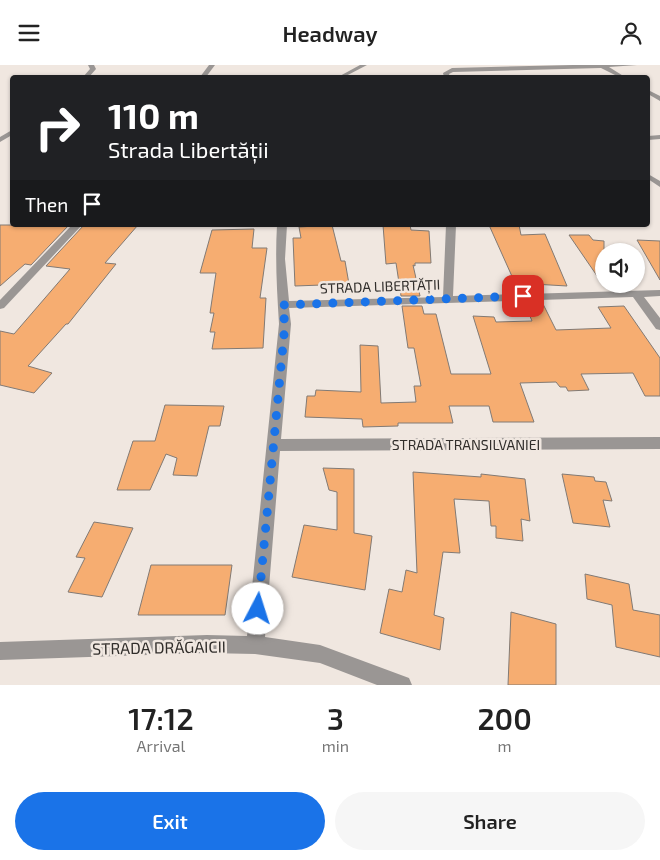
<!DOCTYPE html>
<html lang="en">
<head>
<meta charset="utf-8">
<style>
  body { margin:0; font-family:"Exo 2",sans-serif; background:#f6f6f6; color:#222; height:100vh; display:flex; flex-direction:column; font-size:19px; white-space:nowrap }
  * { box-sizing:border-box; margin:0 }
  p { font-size:16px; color:#767676 }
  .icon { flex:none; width:28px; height:28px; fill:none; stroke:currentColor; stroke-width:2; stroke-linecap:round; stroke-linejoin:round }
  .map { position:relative; height:620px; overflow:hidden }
  .sheet { display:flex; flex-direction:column; background:#fff; flex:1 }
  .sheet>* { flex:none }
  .banner { position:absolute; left:10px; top:10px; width:640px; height:152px; border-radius:5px; box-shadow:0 1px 4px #0004; background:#202124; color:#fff; overflow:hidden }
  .tools { position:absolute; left:595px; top:178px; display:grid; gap:10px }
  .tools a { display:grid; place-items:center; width:50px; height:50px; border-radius:50%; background:#fff; box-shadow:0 1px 4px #0004; font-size:25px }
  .pin { position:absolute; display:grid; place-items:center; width:42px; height:42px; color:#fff; margin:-21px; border-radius:10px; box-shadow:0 2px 8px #0006 }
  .me { position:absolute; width:55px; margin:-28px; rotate:5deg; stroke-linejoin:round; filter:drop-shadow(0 0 4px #0008) }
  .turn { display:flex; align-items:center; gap:18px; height:105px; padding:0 15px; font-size:22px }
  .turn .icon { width:65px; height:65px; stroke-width:2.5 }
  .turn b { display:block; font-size:35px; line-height:42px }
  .then { display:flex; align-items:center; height:48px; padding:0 15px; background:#0003; gap:10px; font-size:19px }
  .eta { display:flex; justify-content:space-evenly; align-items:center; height:85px; text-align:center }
  .eta b { font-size:30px; font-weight:600; line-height:35px }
  .button { display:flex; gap:10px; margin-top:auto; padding:10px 15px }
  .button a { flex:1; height:58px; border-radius:30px; background:#1a73e8; color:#fff; font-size:20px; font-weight:600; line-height:58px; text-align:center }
  .button a+a { background:#f6f6f6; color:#222 }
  header { display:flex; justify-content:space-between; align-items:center; height:65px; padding:0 15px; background:#fff; font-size:22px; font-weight:600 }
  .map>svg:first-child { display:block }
  .building { fill:#f6ad71; stroke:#827a74 }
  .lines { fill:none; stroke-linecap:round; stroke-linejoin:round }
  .minor { fill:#9a9694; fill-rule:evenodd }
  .route { stroke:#1a73e8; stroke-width:9; stroke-dasharray:0 16.2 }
  .labels { text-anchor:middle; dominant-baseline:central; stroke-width:5; stroke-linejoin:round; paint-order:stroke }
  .street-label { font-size:14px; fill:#312e2b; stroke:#f0e7e0 }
  .near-street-label { font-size:16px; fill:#312e2b; stroke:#f0e7e0 }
</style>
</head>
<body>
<header><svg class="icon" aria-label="menu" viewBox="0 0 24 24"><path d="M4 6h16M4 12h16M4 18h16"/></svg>Headway<svg class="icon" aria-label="person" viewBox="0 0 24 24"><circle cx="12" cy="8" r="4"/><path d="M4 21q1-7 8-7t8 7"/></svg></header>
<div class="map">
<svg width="660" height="620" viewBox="0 0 660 620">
  <rect width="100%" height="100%" fill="#f0e7e0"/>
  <g class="building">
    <polygon points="0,160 69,160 31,200 25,199 0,221"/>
    <polygon points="84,160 138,160 105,198 116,199 68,259 66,259 28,301 52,308 34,328 0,320 0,266 14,269 70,204 46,201"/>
    <polygon points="332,160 341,196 345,196 349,219 295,221 293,173 301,173 299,162"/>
    <polygon points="383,160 410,160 411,165 429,166 431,198 415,198 415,201 413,200 420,231 401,231 396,198 386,199"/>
    <polygon points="489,160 519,160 521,170 545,169 567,221 533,219 537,227 519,227"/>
    <polygon points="254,164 252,183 267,183 260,233 266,233 263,283 212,284 215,267 210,267 214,248 210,248 216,208 200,208 212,165"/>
    <polygon points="569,170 589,170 593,175 604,176 604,221"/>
    <polygon points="637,175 660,176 660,215"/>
    <polygon points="524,237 542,237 556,265 611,263 598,242 624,241 660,293 660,331 645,331 633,308 581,309 589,325 568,326 566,322 560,322 556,317 520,318 534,357 493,357 489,341 449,341 453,358 398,358 398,361 363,362 362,354 305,352 307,331 315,331 316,325 361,327 360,280 378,281 381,338 416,337 414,321 421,321 414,283 408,283 402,241 422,241 424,249 436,249 451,309 491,309 473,251 494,252 496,257 532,256"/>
    <polygon points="165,340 224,341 220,361 209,361 197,411 173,410 177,393 166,389 150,425 117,425 133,376 155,376"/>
    <polygon points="323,403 354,404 354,468 372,471 365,525 292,512 304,460 337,465 337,427 329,425"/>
    <polygon points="413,407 481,412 481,409 525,414 530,456 521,454 523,476 496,473 496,461 491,461 489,436 454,434 460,488 443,487 434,550 444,553 440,585 380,568 389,524 402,527 406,505 417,508"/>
    <polygon points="562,409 594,412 595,416 606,417 612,436 603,435 610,462 573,458"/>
    <polygon points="94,457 133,463 102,532 68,527 85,493 76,492"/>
    <polygon points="151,500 232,500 225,550 138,550"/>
    <polygon points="585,509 629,519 633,545 660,550 660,592 616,582 612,540 587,534"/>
    <polygon points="511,547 556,559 556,620 508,620"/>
  </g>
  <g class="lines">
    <g class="minor">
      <polygon points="88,0 94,0 96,4 89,12 83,12 90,4"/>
      <polygon points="209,0 215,0 206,12 200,12"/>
      <polygon points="360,0 367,0 344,12 338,12"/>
      <polygon points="573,0 637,0 609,2 625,12 619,12 601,3 453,7 449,9 450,12 444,12 443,8 452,3"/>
      <polygon points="648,25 660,31 660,36 648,29"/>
      <polygon points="12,65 12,70 0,77 0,72"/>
      <polygon points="660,70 660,74 648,75 648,71"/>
      <polygon points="648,109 660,116 660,122 648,114"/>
      <polygon points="72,160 82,160 4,243 0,244 0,235"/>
      <path d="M 277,160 L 287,160 L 285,194 L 289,236 L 443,232 L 446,160 L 456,160 L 453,231 L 660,225 L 660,231 L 644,232 L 660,253 L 660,265 L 656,264 L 633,232 L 289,243 L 291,259 L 281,374 L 660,372 L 660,384 L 280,386 L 265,572 L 320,580 L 409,613 L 412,620 L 377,620 L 320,598 L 255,589 L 207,588 L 0,595 L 0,577 L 207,570 L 247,571 L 279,259 C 277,227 275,194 277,160 Z"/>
    </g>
  </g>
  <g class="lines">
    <polyline class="route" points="258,544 285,259 282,240 523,231"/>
  </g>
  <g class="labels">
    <g class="street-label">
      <text transform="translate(380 221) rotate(-2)">STRADA LIBERTĂȚII</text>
      <text x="466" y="379">STRADA TRANSILVANIEI</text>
    </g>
    <g class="near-street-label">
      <text transform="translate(159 582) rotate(-1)">STRADA DRĂGAICII</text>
    </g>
  </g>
</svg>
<div class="tools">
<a><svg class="icon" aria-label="sound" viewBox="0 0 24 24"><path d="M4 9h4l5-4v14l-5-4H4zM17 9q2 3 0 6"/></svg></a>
</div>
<div class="pin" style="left:523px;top:231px;background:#d93025"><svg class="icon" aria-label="arrive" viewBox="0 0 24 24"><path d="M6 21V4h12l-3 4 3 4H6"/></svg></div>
<svg class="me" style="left:258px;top:544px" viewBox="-20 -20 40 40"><circle r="19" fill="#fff"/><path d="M0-13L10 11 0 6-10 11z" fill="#1a73e8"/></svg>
<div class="banner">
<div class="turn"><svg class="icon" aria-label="right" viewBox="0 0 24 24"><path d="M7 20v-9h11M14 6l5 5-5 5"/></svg><div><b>110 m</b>Strada Libertății</div></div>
<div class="then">Then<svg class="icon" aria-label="arrive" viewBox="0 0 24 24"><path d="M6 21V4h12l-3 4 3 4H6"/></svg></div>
</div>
</div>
<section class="sheet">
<div class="eta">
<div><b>17:12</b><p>Arrival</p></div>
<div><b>3</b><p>min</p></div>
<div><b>200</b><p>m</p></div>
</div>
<div class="button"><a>Exit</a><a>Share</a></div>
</section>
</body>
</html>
